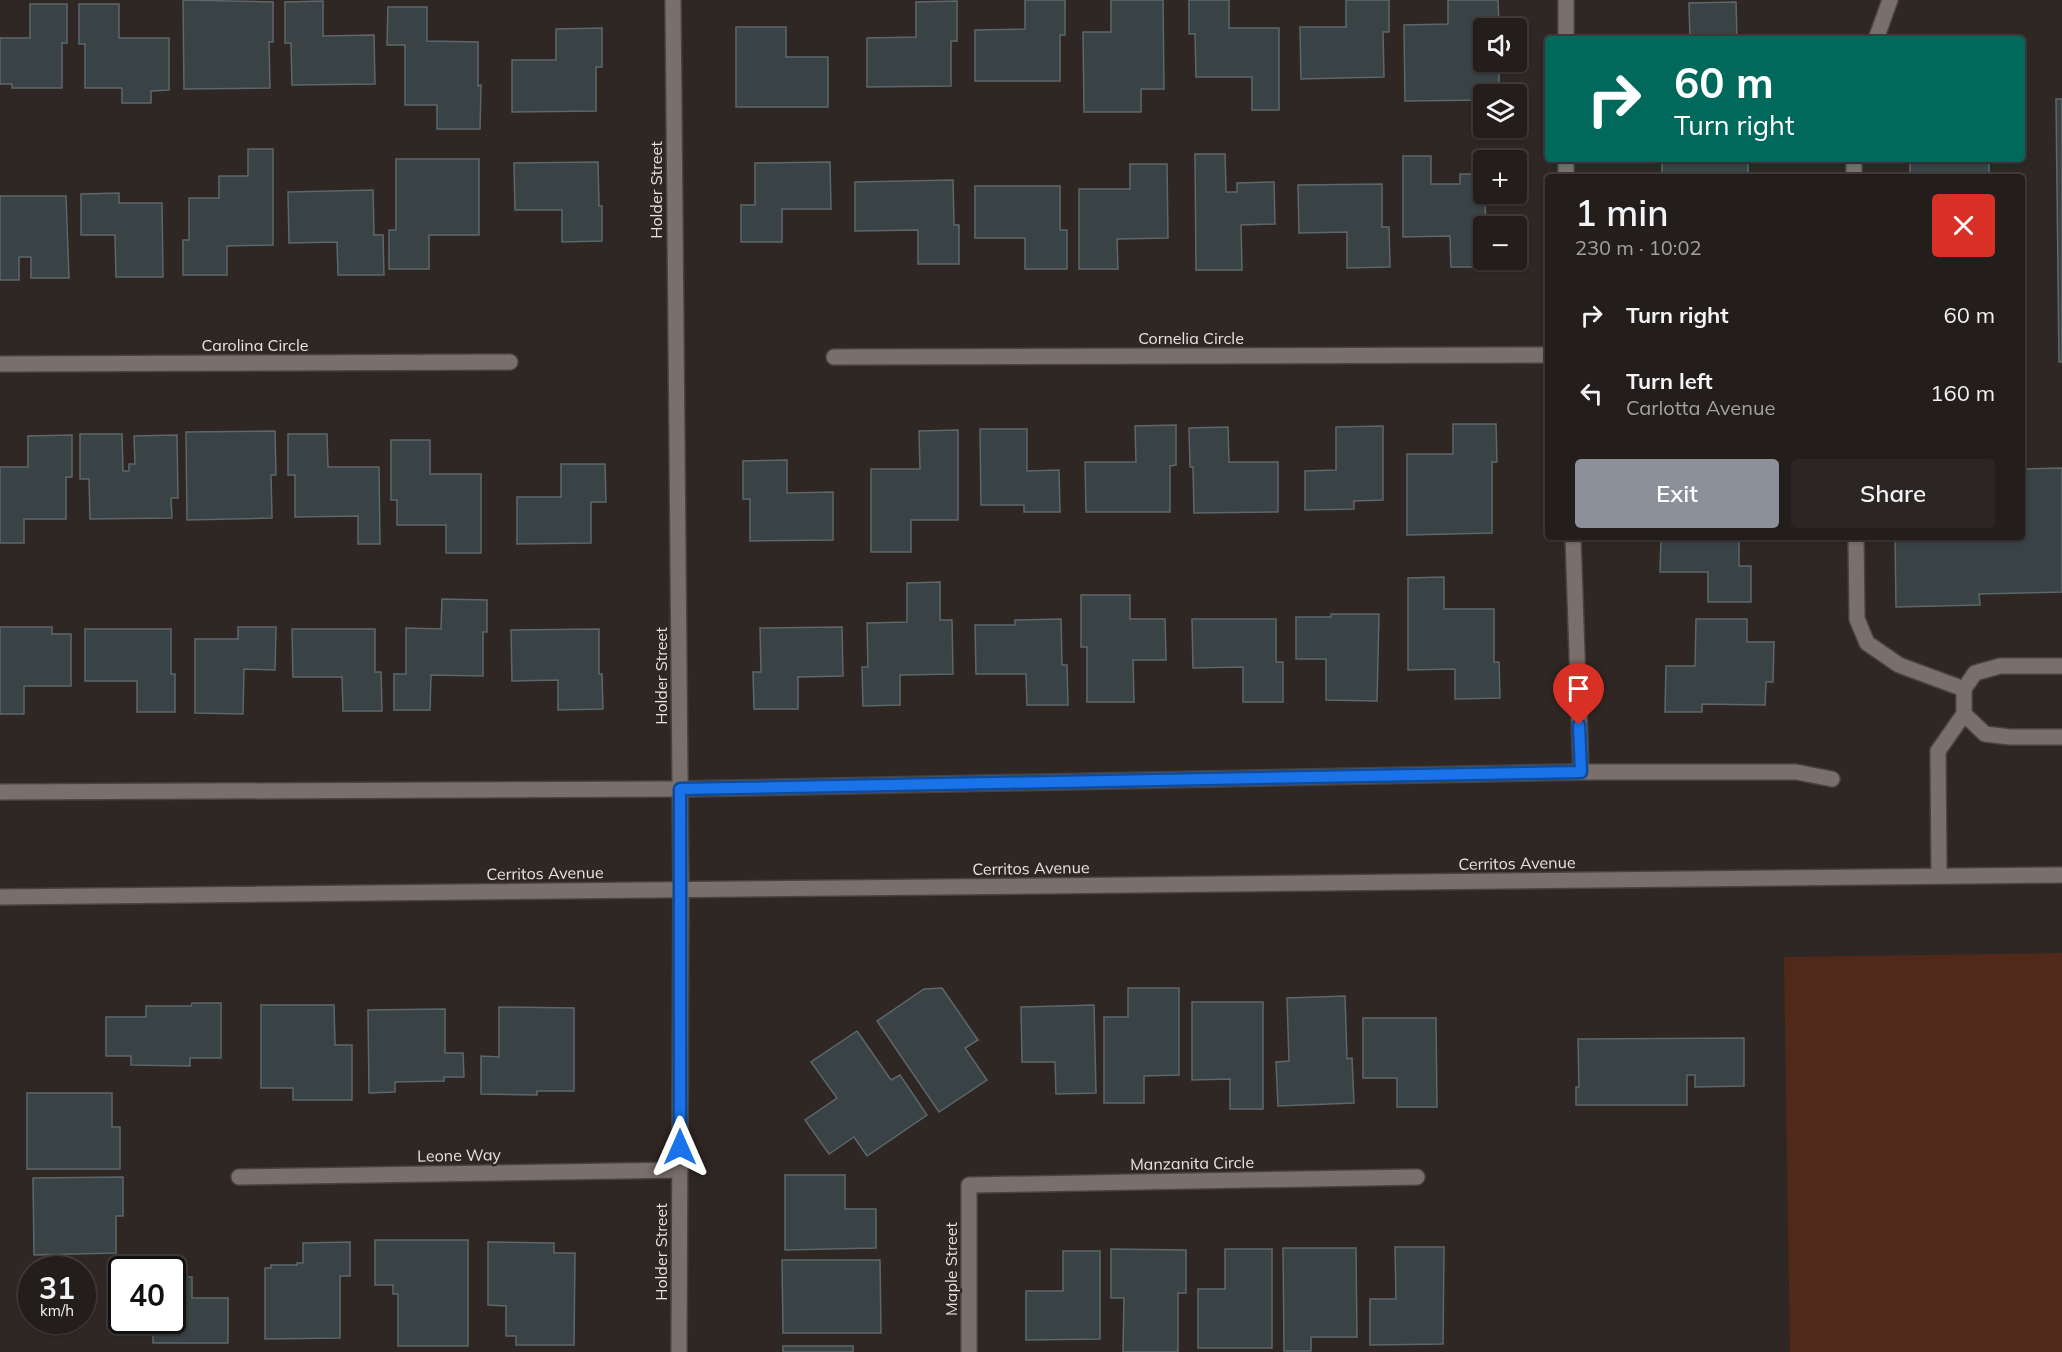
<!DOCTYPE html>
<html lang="en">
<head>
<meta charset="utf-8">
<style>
  body { margin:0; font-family:Mulish,sans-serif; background:#2b2624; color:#f1f3f6; height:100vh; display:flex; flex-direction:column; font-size:22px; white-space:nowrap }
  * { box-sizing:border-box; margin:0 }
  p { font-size:20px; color:#a3a2a3 }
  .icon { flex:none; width:33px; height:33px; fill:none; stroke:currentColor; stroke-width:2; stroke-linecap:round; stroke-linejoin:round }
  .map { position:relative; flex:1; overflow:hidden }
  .details { position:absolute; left:1545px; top:174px; width:480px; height:366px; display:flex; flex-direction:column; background:#231d1b; border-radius:6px; box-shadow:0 2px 4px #0004,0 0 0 2px #403b3a }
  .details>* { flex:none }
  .top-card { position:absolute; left:1545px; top:36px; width:480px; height:126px; border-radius:6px; box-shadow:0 2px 4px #0004,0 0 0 2px #403b3a; background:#00695c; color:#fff; overflow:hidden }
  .controls { position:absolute; left:1473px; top:18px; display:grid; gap:12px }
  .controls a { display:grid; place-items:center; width:54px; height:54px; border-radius:6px; background:#231d1b; box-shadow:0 2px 4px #0004,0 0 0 2px #403b3a; font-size:30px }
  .speed { position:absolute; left:18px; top:1256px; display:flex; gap:12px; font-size:30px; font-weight:700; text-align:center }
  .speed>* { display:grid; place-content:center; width:78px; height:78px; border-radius:50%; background:#231d1b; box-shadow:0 2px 4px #0004,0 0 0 2px #403b3a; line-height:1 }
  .speed small { font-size:15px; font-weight:400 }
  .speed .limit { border:3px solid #111; border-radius:9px; background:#fff; color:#111 }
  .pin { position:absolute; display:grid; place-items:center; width:51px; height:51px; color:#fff; margin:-62px -26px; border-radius:50% 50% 50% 0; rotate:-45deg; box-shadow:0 0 6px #0007 }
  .pin .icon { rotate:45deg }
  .me { position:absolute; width:66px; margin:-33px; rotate:0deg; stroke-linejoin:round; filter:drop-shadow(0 0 4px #0008) }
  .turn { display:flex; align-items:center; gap:21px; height:126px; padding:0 30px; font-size:27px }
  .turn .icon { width:78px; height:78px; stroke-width:2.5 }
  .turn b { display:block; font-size:42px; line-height:51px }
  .round { display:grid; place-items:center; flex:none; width:63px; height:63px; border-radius:6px; background:#2b2624 }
  .head { display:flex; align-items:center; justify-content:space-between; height:102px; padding:0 30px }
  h1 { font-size:36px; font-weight:600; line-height:45px }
  .button { display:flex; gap:12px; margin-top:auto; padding:12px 30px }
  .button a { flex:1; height:69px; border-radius:6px; background:#8c9099; color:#fff; font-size:24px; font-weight:600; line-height:69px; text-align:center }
  .button a+a { background:#2b2624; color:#f1f3f6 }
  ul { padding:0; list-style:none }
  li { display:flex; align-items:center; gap:18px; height:78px; padding:0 30px }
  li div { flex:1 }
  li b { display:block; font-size:22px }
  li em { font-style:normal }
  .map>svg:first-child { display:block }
  .green { fill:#51291a }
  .building { fill:#394245; stroke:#5d676a; stroke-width:1.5 }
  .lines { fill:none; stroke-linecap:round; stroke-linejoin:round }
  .service-casing { stroke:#494340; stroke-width:18 }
  .minor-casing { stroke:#494340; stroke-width:18 }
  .tertiary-casing { stroke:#494340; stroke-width:18 }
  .secondary-casing { stroke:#494340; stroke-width:18 }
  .service { stroke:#796f6c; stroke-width:15 }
  .minor { stroke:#796f6c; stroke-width:15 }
  .tertiary { stroke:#796f6c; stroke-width:15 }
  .secondary { stroke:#796f6c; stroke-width:15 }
  .route-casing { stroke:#114b97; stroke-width:15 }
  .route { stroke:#1a73e8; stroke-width:10 }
  .labels { text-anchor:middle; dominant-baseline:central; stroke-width:4.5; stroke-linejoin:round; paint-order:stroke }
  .street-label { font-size:16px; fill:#e8e3e1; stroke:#2f2724 }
</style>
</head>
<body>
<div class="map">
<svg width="2062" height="1352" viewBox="0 0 2062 1352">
  <rect width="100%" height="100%" fill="#2f2724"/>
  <polygon class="green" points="2062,953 2062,1352 1790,1352 1784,957"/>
  <g class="building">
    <polygon points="183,0 273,2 273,42 269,42 270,88 184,89"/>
    <polygon points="1025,0 1065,0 1065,35 1060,35 1060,81 975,81 975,30 1025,29"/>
    <polygon points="1111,0 1163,0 1164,89 1141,89 1141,112 1084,112 1083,32 1111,32"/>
    <polygon points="1189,0 1229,0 1229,28 1279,28 1279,110 1252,110 1252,77 1196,77 1195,34 1189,34"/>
    <polygon points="1346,0 1389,0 1389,32 1383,32 1384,77 1301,79 1300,27 1346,27"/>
    <polygon points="1448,0 1498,0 1499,28 1484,28 1484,62 1499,62 1499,94 1484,94 1484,100 1405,101 1404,25 1448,24"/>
    <polygon points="323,1 323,36 374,35 375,84 292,85 291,43 285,43 285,2"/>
    <polygon points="957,1 957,41 951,41 951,86 867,87 867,38 916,37 916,2"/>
    <polygon points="1736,2 1737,39 1690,39 1689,3"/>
    <polygon points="30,4 67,4 67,43 62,43 62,88 12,88 12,84 0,84 0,38 30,38"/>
    <polygon points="79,4 119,4 119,38 169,38 169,90 151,91 151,103 122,103 122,88 85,88 85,44 79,44"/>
    <polygon points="388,7 427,7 427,41 478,42 478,86 481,85 480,129 437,129 437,105 405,105 405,45 387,45"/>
    <polygon points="736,27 786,27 786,57 828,57 828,107 736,107"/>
    <polygon points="602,28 602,67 596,67 596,111 512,112 512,60 556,60 556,29"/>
    <polygon points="2056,99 2062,99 2062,362 2059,362"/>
    <polygon points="248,149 273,149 273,245 227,246 227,275 183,275 183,240 189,240 189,198 219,198 219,176 248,176"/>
    <polygon points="1195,154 1225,154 1226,192 1237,192 1237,183 1274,182 1275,224 1241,225 1242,270 1196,270"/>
    <polygon points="1403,156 1431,156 1431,184 1460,184 1460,174 1484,174 1486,226 1484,226 1484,260 1493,260 1493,267 1451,267 1450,236 1403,237"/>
    <polygon points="396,159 479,159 479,235 429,235 429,269 389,269 389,230 396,230"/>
    <rect x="1662" y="159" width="86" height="18"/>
    <rect x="1910" y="159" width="79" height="18"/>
    <polygon points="598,162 599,206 602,206 602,241 562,242 562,210 515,210 514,163"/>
    <polygon points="830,162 831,209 782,209 782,242 741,242 741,205 755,205 755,163"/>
    <polygon points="1130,164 1167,164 1168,238 1117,239 1118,269 1079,269 1079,189 1130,189"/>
    <polygon points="953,180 954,225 959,225 959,264 918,264 918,230 855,231 855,182"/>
    <polygon points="1382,184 1382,227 1389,227 1390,267 1347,268 1347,232 1299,233 1298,185"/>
    <polygon points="975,186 1060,186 1060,230 1067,230 1067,269 1025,269 1025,238 975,238"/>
    <polygon points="373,190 374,235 383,235 384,275 338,275 337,242 289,243 288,192"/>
    <polygon points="119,193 119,203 162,203 163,277 116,277 115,235 81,235 81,194"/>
    <polygon points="0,196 66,196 69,278 31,278 31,257 19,257 19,280 0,280"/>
    <polygon points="1453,424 1496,424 1497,462 1492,462 1492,533 1407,535 1407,454 1453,454"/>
    <polygon points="1176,425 1176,465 1170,466 1170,512 1086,512 1085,462 1136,462 1135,426"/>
    <polygon points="1383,426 1383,500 1354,501 1354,509 1305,510 1305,471 1336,470 1336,427"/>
    <polygon points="1228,427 1229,462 1278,462 1278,512 1194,513 1193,467 1190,467 1189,428"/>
    <polygon points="980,429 1027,429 1027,471 1059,470 1060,512 1024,512 1024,505 981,505"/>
    <polygon points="958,430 958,520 911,520 911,552 871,552 871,469 920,469 919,431"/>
    <polygon points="275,431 276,475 271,475 272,518 187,520 186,432"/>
    <polygon points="80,434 122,434 123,471 129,471 129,464 135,464 134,436 177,435 178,498 171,498 172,518 90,519 89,479 80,479"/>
    <polygon points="288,434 327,434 328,467 379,467 380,544 358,544 358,516 295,517 295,475 288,475"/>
    <polygon points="72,435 72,477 66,477 66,519 24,519 24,543 0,543 0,467 28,467 28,436"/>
    <polygon points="391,440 430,440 430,474 481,474 481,553 446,553 446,525 397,525 397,500 391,500"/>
    <polygon points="787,460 787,493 833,492 833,540 750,541 750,499 743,499 743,461"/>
    <polygon points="561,464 605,464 606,502 591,502 591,543 517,544 517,497 561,497"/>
    <polygon points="2062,468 2062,592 1979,594 1980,605 1896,607 1895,537 2022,537 2022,469"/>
    <polygon points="1661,537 1739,537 1739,566 1751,566 1751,602 1708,602 1708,572 1660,572"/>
    <polygon points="1444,577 1444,609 1494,609 1494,662 1499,662 1500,698 1455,699 1455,669 1408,670 1408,578"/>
    <polygon points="940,582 940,620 952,620 953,674 900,675 900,705 863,706 862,667 868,667 867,623 907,622 907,583"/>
    <polygon points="1081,595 1130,595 1130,619 1165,619 1166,660 1133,660 1134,702 1087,702 1087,647 1081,647"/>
    <polygon points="442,599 487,600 487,632 483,632 483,676 431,675 430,710 394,710 394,674 406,674 406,628 441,629"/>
    <polygon points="1331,614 1379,614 1377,701 1326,700 1326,659 1296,659 1296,617 1331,617"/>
    <polygon points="1061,619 1062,665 1067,665 1068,705 1027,705 1026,674 976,674 975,625 1015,625 1015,620"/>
    <polygon points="1192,619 1276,619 1276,662 1283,662 1283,702 1243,702 1243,667 1193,668"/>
    <polygon points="1696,619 1747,619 1747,642 1774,642 1773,682 1766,682 1765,705 1702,704 1702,712 1665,712 1666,666 1695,666"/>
    <polygon points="0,627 52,627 52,634 71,634 71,686 24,686 24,714 0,714"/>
    <polygon points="238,627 276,627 275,670 244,669 243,714 195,713 195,639 238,639"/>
    <polygon points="842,627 843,676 798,677 798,709 754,709 753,672 761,672 760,628"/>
    <polygon points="85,629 171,629 171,674 175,674 175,712 137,712 137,681 85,681"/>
    <polygon points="292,629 375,629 375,672 381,672 382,711 343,711 342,677 293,677"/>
    <polygon points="599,629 599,674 602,674 603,709 558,710 558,680 512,681 511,630"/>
    <polygon points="942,988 978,1040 965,1048 987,1080 939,1112 877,1021 924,989"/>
    <polygon points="1128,988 1179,988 1179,1075 1144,1076 1144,1103 1104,1103 1104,1017 1128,1017"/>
    <polygon points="1345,996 1347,1059 1352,1058 1354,1103 1278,1106 1276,1062 1289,1061 1287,998"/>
    <polygon points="1192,1002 1263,1002 1263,1109 1230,1109 1230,1079 1192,1080"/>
    <polygon points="192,1003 221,1003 221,1058 190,1058 190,1066 131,1065 131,1056 106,1056 106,1017 146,1017 146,1006 191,1006"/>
    <polygon points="261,1005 334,1005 335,1045 352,1045 352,1100 293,1100 293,1088 261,1088"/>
    <polygon points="1094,1005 1096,1093 1056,1094 1055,1062 1022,1062 1021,1007"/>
    <polygon points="499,1007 574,1008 574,1091 537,1091 537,1095 481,1094 481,1056 499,1057"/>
    <polygon points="445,1009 445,1053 463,1053 464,1077 444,1077 444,1081 395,1082 395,1092 369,1093 368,1010"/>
    <polygon points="1363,1018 1436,1018 1437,1107 1397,1107 1397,1078 1363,1078"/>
    <polygon points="857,1031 891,1080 900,1075 927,1115 867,1156 854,1137 829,1154 805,1120 837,1098 811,1062"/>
    <polygon points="1744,1038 1744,1086 1695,1087 1695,1075 1687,1075 1687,1105 1576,1105 1576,1087 1579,1087 1578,1039"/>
    <polygon points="27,1093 112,1093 112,1127 120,1127 120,1169 27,1169"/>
    <polygon points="785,1175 845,1175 845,1209 876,1209 876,1248 785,1250"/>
    <polygon points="123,1177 123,1216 116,1216 116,1253 34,1255 33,1178"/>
    <polygon points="375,1240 468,1240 468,1346 398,1346 398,1294 393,1294 393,1285 375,1285"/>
    <polygon points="350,1242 350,1276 340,1276 340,1338 265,1339 265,1268 271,1268 271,1265 297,1265 297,1263 303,1263 303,1243"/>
    <polygon points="488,1242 554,1243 554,1253 575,1253 574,1345 516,1345 516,1336 506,1336 506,1306 488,1305"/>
    <polygon points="1395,1247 1444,1247 1443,1344 1370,1345 1370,1299 1396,1299"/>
    <polygon points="1283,1248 1356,1248 1357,1337 1311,1337 1311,1351 1284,1351"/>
    <polygon points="1111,1249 1186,1250 1186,1293 1178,1293 1178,1352 1123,1352 1124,1298 1111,1298"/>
    <polygon points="1225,1249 1272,1249 1272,1348 1198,1348 1198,1289 1225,1289"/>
    <polygon points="1063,1251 1100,1251 1100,1339 1026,1340 1026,1291 1063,1291"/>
    <polygon points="782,1260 880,1260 881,1333 783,1333"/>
    <polygon points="172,1277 192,1277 192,1298 228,1298 228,1343 153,1343 153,1330 111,1330 111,1289 122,1289 122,1320 172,1320"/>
    <rect x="783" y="1346" width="70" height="6"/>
  </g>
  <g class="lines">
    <defs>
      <g id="service">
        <polyline points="1876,39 1890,0"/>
        <polyline points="1854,159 1854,177"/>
        <polyline points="1856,537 1857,619 1867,643 1899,665 1964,689"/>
        <polyline points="2062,666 2000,666 1975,673 1964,689 1964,714 1985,734 2010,737 2062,737"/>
        <polyline points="1581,772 1796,772 1832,779"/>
        <polyline points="1939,876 1938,751 1964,714"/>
      </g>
      <g id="minor">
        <polyline points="1566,0 1566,39"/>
        <polyline points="1566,159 1566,177"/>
        <polyline points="834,357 1548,355"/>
        <polyline points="0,364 510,362"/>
        <polyline points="0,792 680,789 1581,772 1573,537"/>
        <polyline points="239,1177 680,1170"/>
        <polyline points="969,1352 969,1185 1417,1177"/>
      </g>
      <polyline id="tertiary" points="673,0 681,890 679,1352"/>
      <polyline id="secondary" points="0,897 2062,875"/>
    </defs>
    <use href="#service" class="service-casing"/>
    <use href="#minor" class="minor-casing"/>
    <use href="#tertiary" class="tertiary-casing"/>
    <use href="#secondary" class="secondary-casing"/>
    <use href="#service" class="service"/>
    <use href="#minor" class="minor"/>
    <use href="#tertiary" class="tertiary"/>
    <use href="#secondary" class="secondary"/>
  </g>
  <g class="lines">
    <defs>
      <polyline id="route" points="680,1147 680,789 1581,772 1579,725"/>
    </defs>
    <use href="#route" class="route-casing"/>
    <use href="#route" class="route"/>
  </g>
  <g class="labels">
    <g class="street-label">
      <text transform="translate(656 190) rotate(-90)">Holder Street</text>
      <text x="1191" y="338">Cornelia Circle</text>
      <text x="255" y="345">Carolina Circle</text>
      <text transform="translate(661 676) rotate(-90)">Holder Street</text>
      <text transform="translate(1517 863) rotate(-1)">Cerritos Avenue</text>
      <text transform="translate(1031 868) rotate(-1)">Cerritos Avenue</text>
      <text transform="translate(545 873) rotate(-1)">Cerritos Avenue</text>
      <text transform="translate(459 1155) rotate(-1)">Leone Way</text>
      <text transform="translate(1192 1163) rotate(-1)">Manzanita Circle</text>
      <text transform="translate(661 1252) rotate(-90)">Holder Street</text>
      <text transform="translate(951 1269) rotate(-90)">Maple Street</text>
    </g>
  </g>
</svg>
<div class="controls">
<a><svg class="icon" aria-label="sound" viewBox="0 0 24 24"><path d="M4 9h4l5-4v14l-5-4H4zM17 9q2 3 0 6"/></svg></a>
<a><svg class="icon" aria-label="layers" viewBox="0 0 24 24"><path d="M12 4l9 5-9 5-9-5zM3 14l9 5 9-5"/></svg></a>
<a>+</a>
<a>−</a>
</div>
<div class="speed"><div>31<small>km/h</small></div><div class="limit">40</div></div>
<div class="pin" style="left:1579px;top:725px;background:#d93025"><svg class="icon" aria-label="arrive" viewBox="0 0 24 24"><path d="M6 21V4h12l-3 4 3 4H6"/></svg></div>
<svg class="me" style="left:680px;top:1147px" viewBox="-20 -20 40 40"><path d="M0-17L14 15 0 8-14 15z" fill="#1a73e8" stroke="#fff" stroke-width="4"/></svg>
<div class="top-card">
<div class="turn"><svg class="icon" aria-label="right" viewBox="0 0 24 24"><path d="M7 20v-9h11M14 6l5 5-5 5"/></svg><div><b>60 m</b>Turn right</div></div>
</div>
<section class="details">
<div class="head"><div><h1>1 min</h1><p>230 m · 10:02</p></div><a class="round" style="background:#d93025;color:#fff"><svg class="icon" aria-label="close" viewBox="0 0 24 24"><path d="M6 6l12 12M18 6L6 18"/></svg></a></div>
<ul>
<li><svg class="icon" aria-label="right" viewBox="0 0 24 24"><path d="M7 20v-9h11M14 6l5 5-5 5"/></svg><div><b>Turn right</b></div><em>60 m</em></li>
<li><svg class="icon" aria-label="left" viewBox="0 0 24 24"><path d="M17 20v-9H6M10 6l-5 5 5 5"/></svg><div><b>Turn left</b><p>Carlotta Avenue</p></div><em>160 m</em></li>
</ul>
<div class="button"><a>Exit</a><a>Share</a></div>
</section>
</div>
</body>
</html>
